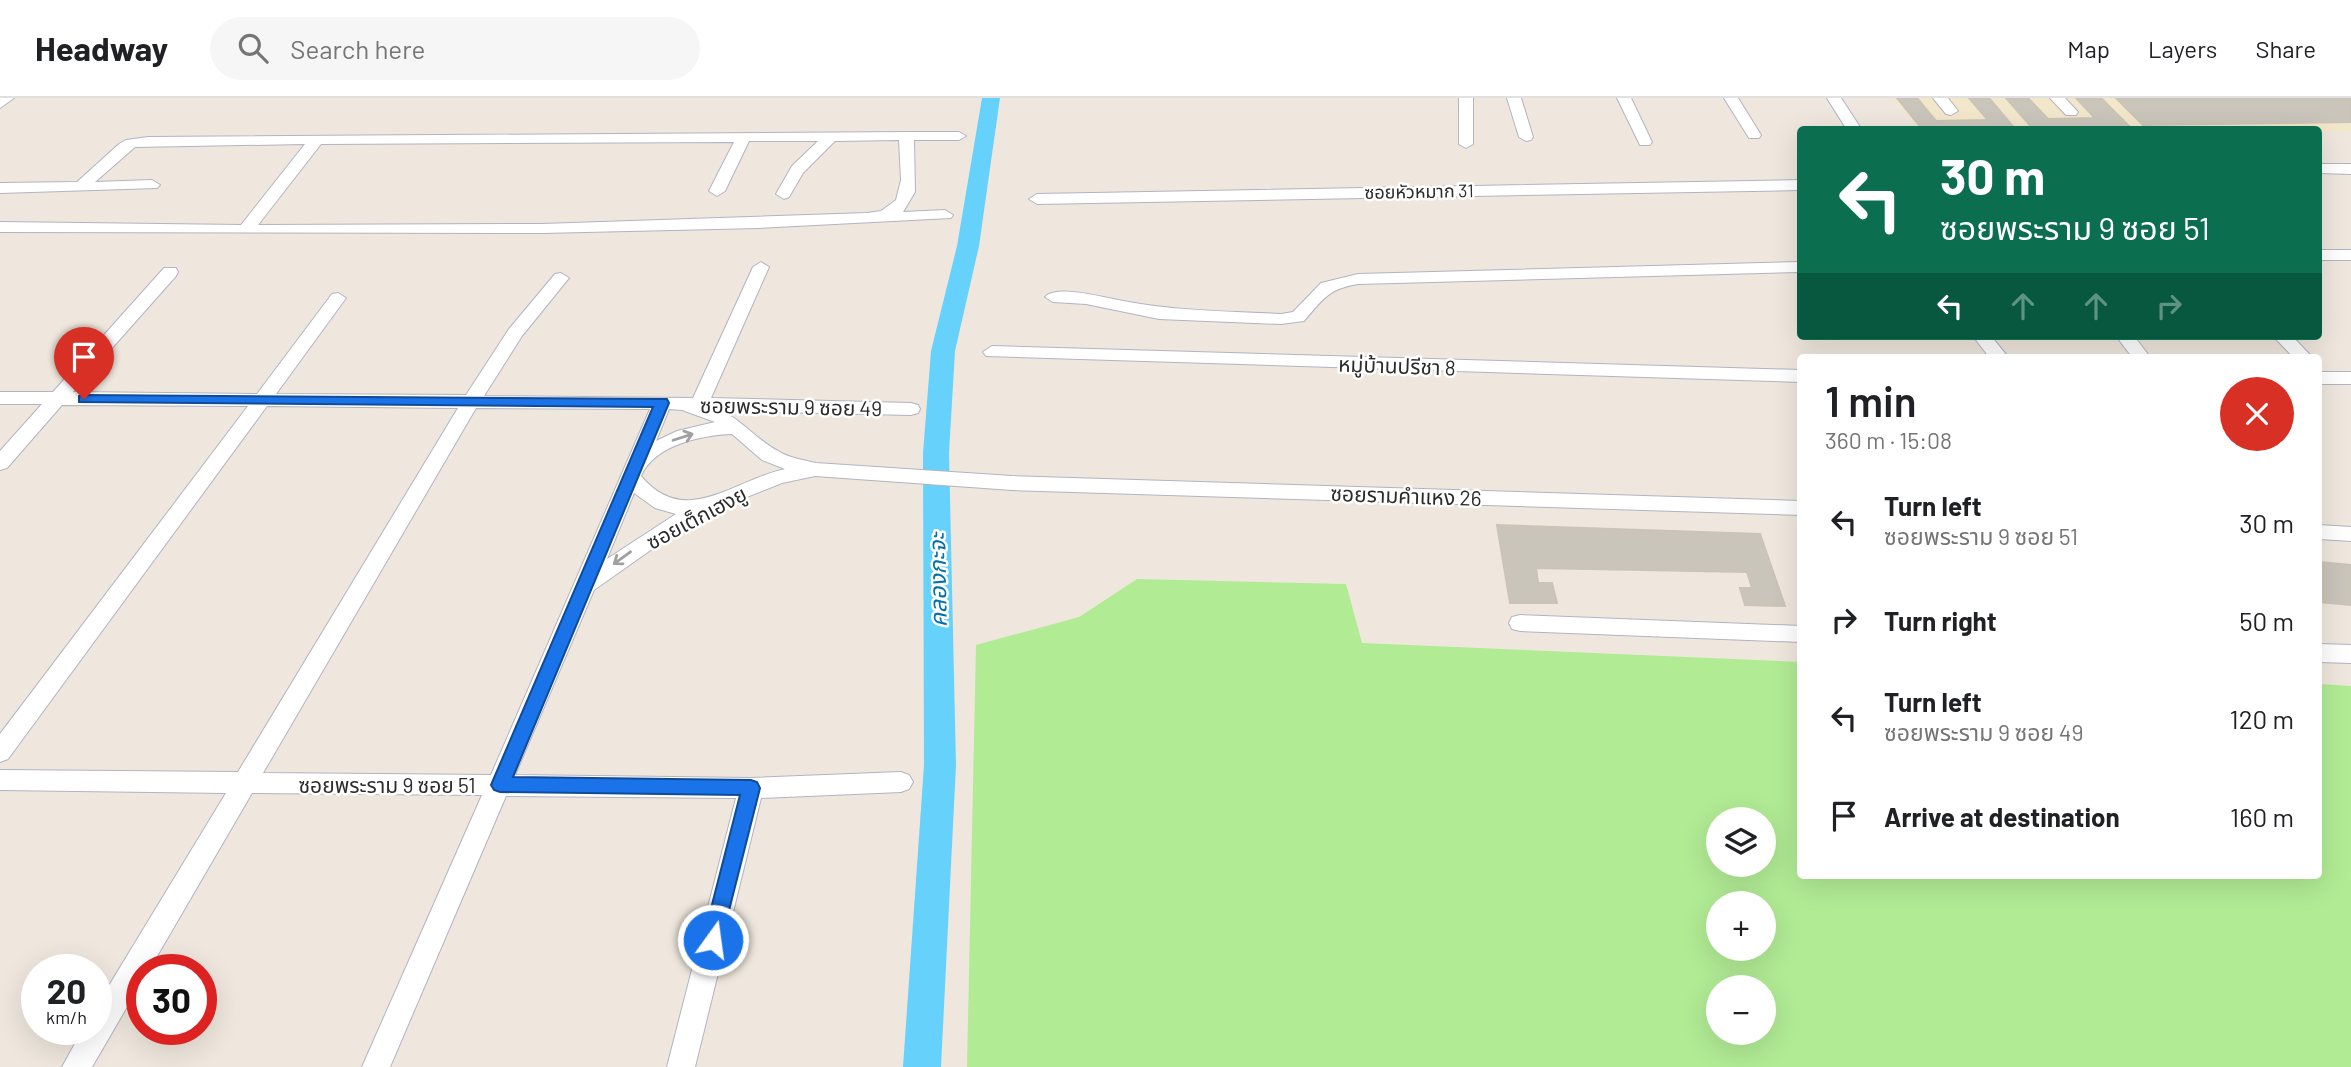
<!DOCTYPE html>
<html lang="en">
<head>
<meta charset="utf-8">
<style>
  body { margin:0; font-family:Barlow,"Noto Sans Thai",sans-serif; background:#f6f6f6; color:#202124; height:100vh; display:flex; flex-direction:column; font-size:26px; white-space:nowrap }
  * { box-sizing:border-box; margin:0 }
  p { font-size:23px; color:#757577 }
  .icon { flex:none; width:38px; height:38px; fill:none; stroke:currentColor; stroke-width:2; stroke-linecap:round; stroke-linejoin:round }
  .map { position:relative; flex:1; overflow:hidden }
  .panel { position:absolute; left:1797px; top:256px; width:525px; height:525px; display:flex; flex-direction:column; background:#fff; border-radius:7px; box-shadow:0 7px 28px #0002 }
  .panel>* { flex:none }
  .banner { position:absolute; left:1797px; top:28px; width:525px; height:214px; border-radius:7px; box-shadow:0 7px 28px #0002; background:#0b6e4f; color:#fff; overflow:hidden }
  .buttons { position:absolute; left:1706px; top:709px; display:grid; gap:14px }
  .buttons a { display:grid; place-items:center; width:70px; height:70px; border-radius:50%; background:#fff; box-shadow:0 7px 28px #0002; font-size:35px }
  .speed { position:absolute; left:21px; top:856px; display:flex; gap:14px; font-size:35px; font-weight:700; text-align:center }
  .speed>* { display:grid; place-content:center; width:91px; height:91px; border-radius:50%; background:#fff; box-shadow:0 7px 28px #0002; line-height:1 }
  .speed small { font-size:18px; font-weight:400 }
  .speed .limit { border:10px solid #d22; background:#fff; color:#111 }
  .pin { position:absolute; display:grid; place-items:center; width:60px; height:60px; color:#fff; margin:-72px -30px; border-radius:50% 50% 50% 0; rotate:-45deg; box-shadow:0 0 7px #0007 }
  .pin .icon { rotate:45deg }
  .me { position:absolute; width:77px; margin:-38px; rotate:14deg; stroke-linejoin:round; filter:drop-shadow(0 0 5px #0008) }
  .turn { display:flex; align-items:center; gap:24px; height:147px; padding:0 28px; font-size:32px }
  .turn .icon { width:91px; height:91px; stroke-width:2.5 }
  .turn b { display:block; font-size:49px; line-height:60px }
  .lanes { display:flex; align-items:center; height:66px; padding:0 28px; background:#0003; justify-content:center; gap:35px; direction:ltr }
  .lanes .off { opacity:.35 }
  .round { display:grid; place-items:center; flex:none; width:74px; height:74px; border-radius:37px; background:#f6f6f6 }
  .overview { display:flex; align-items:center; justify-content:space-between; height:119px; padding:0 28px }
  h1 { font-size:42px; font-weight:600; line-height:52px }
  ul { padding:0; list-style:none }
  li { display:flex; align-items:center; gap:21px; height:98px; padding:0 28px }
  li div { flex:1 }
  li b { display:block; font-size:26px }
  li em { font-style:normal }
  header { display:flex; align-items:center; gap:42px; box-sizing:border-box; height:98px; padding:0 35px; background:#fff; border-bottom:2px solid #e0e0e0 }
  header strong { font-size:33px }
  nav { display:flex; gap:38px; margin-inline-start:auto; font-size:24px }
  .search { width:490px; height:63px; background:#f6f6f6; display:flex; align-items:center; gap:18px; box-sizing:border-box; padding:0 24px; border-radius:38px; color:#757577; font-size:26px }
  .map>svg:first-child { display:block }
  .education { fill:#f2e6cb }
  .green { fill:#b1eb94; fill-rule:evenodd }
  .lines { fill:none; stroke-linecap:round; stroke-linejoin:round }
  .canal { fill:#66d2fb; fill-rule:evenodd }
  .building { fill:#cac5bb; stroke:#cbc4b6; stroke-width:2 }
  .street-casing { stroke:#b1b4c1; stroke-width:2 }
  .street { fill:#fff; fill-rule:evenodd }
  .oneway { stroke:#a0a0a0 }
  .route { fill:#1a73e8; stroke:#114b97; stroke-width:2 }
  .labels { text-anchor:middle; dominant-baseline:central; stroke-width:5; stroke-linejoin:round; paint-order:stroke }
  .far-street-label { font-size:18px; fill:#2c2c2c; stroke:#fff }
  .street-label { font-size:21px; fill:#2c2c2c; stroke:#fff }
  .water-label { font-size:23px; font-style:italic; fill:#006fac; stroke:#fff }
</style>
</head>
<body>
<header>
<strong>Headway</strong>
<div class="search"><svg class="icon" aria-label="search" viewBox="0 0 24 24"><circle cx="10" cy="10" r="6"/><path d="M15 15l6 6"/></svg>Search here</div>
<nav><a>Map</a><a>Layers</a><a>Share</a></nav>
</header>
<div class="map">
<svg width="2351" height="969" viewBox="0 0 2351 969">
  <rect width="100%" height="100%" fill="#efe7dd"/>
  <polygon class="education" points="1892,0 2351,0 2351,34 2319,34 2319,32 1920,31"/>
  <path class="green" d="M 1137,481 L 1346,486 L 1362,545 L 1801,564 L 1801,777 L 2319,777 L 2319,586 L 2351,588 L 2351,969 L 967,969 L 976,547 L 1079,519 ZM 1718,721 L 1764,721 L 1764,766 L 1718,766 ZM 1718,805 L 1764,805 L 1764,850 L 1718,850 ZM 1718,889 L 1764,889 L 1764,934 L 1718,934 Z"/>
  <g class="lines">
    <polygon class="canal" points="982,0 1000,0 979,148 955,253 949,355 956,667 941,969 903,969 924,667 923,355 931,253 957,148"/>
  </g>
  <g class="building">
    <polygon points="1897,0 1917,0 1936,23 1988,22 1969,0 1989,0 2016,32 1923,32"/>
    <polygon points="2006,0 2028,0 2048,21 2095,20 2076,0 2101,0 2132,31 2034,32"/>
    <polygon points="2116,0 2351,0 2351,24 2143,27"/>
    <polygon points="1497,427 1760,436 1785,508 1745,507 1740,490 1752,490 1747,474 1536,470 1538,485 1552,485 1557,505 1510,505"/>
    <polygon points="2319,464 2351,467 2351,507 2319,504"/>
  </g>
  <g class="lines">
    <defs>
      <g id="street">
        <polygon points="0,0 14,0 0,10"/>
        <polygon points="1459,0 1473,0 1473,46 1466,50 1459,46"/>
        <polygon points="1507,0 1521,0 1533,39 1531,42 1526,43 1519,39"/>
        <polygon points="1617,0 1631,0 1652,44 1650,47 1640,47"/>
        <polygon points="1724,0 1738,0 1761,37 1759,40 1749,40"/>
        <polygon points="1827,0 1841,0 1862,32 1847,32"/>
        <polygon points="1933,0 1948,0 1958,13 1951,17 1946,16"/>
        <polygon points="2050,0 2065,0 2078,14 2076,17 2066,17"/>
        <path d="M 906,34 L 959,34 L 966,38 L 959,42 L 914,42 L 915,94 L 903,114 L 945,112 L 953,117 L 951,120 L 759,130 L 542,135 L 0,134 L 0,124 L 241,127 L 305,46 L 135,49 L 95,84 L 152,82 L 160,87 L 157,90 L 0,95 L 0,85 L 77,84 L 119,46 L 126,42 L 148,39 ZM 899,42 L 901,82 L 896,102 L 881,113 L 867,115 L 542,126 L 258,127 L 321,46 L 734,44 L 709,93 L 717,98 L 725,93 L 749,43 L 818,43 L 792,68 L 776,96 L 784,101 L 789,99 L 803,75 L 835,43 Z"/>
        <polygon points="2319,66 2351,66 2351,76 2319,75"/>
        <polygon points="1801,82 1801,92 1037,106 1029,101 1037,96"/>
        <rect x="2319" y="152" width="32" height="10"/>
        <path d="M 761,164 L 769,169 L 711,300 L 911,305 L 918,307 L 920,311 L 918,315 L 911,317 L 722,313 C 743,323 757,342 778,353 C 789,360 803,362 816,365 L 1012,378 L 1801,403 L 1801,417 L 1012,392 L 815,378 L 782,385 L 729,406 L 672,437 L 594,492 L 515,677 L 751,680 L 901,674 L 909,677 L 913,684 L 909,691 L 901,694 L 761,700 L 695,969 L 667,969 L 736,700 L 506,698 L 390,969 L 362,969 L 482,697 L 252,695 L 149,872 L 142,872 L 142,883 L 92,969 L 62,969 L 83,931 L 96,931 L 96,909 L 226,695 L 0,692 L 0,672 L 238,674 L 458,310 L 267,308 L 8,661 L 0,664 L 0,636 L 248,308 L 62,307 L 7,370 L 0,372 L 0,353 L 42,306 L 0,306 L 0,294 L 53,294 L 164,170 L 176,170 L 178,174 L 176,178 L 73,294 L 257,296 L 332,196 L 338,195 L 346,200 L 276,296 L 466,297 L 509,231 L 555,176 L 561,175 L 569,180 L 522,238 L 484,298 L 693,300 L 753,169 ZM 476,310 L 650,311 L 491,677 L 263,675 ZM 669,311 L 682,312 L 715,324 L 677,333 L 656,343 ZM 732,336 L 762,362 L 785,371 C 733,382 685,431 641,378 C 654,347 702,337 732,336 ZM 634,395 L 655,410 L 676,416 L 607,461 Z"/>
        <path d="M 1801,164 L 1801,174 L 1358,186 C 1328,191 1323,201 1304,223 L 1281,226 L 1159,221 L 1086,206 L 1053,204 L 1045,199 C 1055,187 1098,198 1113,201 C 1169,213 1224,213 1281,216 L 1293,214 L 1321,185 L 1358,176 Z"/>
        <polygon points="1973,238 1991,238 2008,259 1989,259"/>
        <polygon points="2116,238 2134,238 2150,259 2132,259"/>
        <polygon points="2273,238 2292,238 2312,259 2293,259"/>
        <polygon points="992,248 1801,272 1801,284 986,258 983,254"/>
        <rect x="2319" y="274" width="32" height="12"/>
        <polygon points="2319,427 2351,429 2351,443 2319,441"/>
        <polygon points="1520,517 1801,528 1801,544 1520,533 1512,531 1509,525 1512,519"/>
        <polygon points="2319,546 2351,547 2351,565 2319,564"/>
      </g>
    </defs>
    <use href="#street" class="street-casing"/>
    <use href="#street" class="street"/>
  </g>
  <defs><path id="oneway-shaft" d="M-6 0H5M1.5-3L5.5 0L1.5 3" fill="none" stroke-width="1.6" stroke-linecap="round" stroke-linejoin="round" transform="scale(1.75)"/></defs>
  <g class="oneway">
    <use href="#oneway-shaft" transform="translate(683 339) rotate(-18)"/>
    <use href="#oneway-shaft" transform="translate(622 460) rotate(144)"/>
  </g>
  <polygon class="route" points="84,297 667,301 669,305 513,679 751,682 757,684 760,690 720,848 713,851 706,848 703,842 740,697 500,694 494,692 491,687 653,309 79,304 79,298"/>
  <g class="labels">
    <g class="far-street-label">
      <text transform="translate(1419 93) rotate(-1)">ซอยหัวหมาก 31</text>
    </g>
    <g class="street-label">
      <text transform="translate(1397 267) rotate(2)">หมู่บ้านปรีชา 8</text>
      <text transform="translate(791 308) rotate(1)">ซอยพระราม 9 ซอย 49</text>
      <text transform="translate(1406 397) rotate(2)">ซอยรามคำแหง 26</text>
      <text transform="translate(696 419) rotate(-28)">ซอยเต็กเฮงยู</text>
      <text x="387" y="686">ซอยพระราม 9 ซอย 51</text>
    </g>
    <g class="water-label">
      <text transform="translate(937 482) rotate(-91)">คลองกะจะ</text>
    </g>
  </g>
</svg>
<div class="buttons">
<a><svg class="icon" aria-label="layers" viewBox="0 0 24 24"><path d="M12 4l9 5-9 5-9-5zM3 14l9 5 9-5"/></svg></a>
<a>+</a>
<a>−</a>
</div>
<div class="speed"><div>20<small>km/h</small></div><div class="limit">30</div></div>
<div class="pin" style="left:84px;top:301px;background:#d93025"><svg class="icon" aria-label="arrive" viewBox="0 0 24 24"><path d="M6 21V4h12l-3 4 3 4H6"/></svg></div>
<svg class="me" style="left:713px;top:842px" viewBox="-20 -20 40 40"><circle r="17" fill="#1a73e8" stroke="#fff" stroke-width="3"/><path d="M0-11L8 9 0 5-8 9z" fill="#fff"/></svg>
<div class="banner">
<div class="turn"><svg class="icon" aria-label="left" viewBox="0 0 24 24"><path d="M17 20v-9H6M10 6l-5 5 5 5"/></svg><div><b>30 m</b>ซอยพระราม 9 ซอย 51</div></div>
<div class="lanes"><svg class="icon" aria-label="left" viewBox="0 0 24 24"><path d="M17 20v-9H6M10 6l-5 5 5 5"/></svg><svg class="icon off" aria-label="ahead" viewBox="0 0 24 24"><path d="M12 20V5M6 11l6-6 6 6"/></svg><svg class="icon off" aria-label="ahead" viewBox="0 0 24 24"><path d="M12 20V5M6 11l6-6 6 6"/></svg><svg class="icon off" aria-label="right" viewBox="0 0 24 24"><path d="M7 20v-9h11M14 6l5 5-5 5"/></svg></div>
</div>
<section class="panel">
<div class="overview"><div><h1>1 min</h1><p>360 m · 15:08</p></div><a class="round" style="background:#d93025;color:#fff"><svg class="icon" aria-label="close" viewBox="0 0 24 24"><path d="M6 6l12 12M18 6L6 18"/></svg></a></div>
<ul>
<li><svg class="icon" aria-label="left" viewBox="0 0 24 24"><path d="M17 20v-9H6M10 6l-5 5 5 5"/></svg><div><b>Turn left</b><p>ซอยพระราม 9 ซอย 51</p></div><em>30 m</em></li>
<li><svg class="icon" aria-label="right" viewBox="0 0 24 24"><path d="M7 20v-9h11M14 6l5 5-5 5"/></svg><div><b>Turn right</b></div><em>50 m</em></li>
<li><svg class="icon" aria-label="left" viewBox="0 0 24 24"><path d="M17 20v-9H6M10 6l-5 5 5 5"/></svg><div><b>Turn left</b><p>ซอยพระราม 9 ซอย 49</p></div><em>120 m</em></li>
<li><svg class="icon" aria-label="arrive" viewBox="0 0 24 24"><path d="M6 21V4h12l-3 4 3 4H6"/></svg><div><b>Arrive at destination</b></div><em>160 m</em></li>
</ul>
</section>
</div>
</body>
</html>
